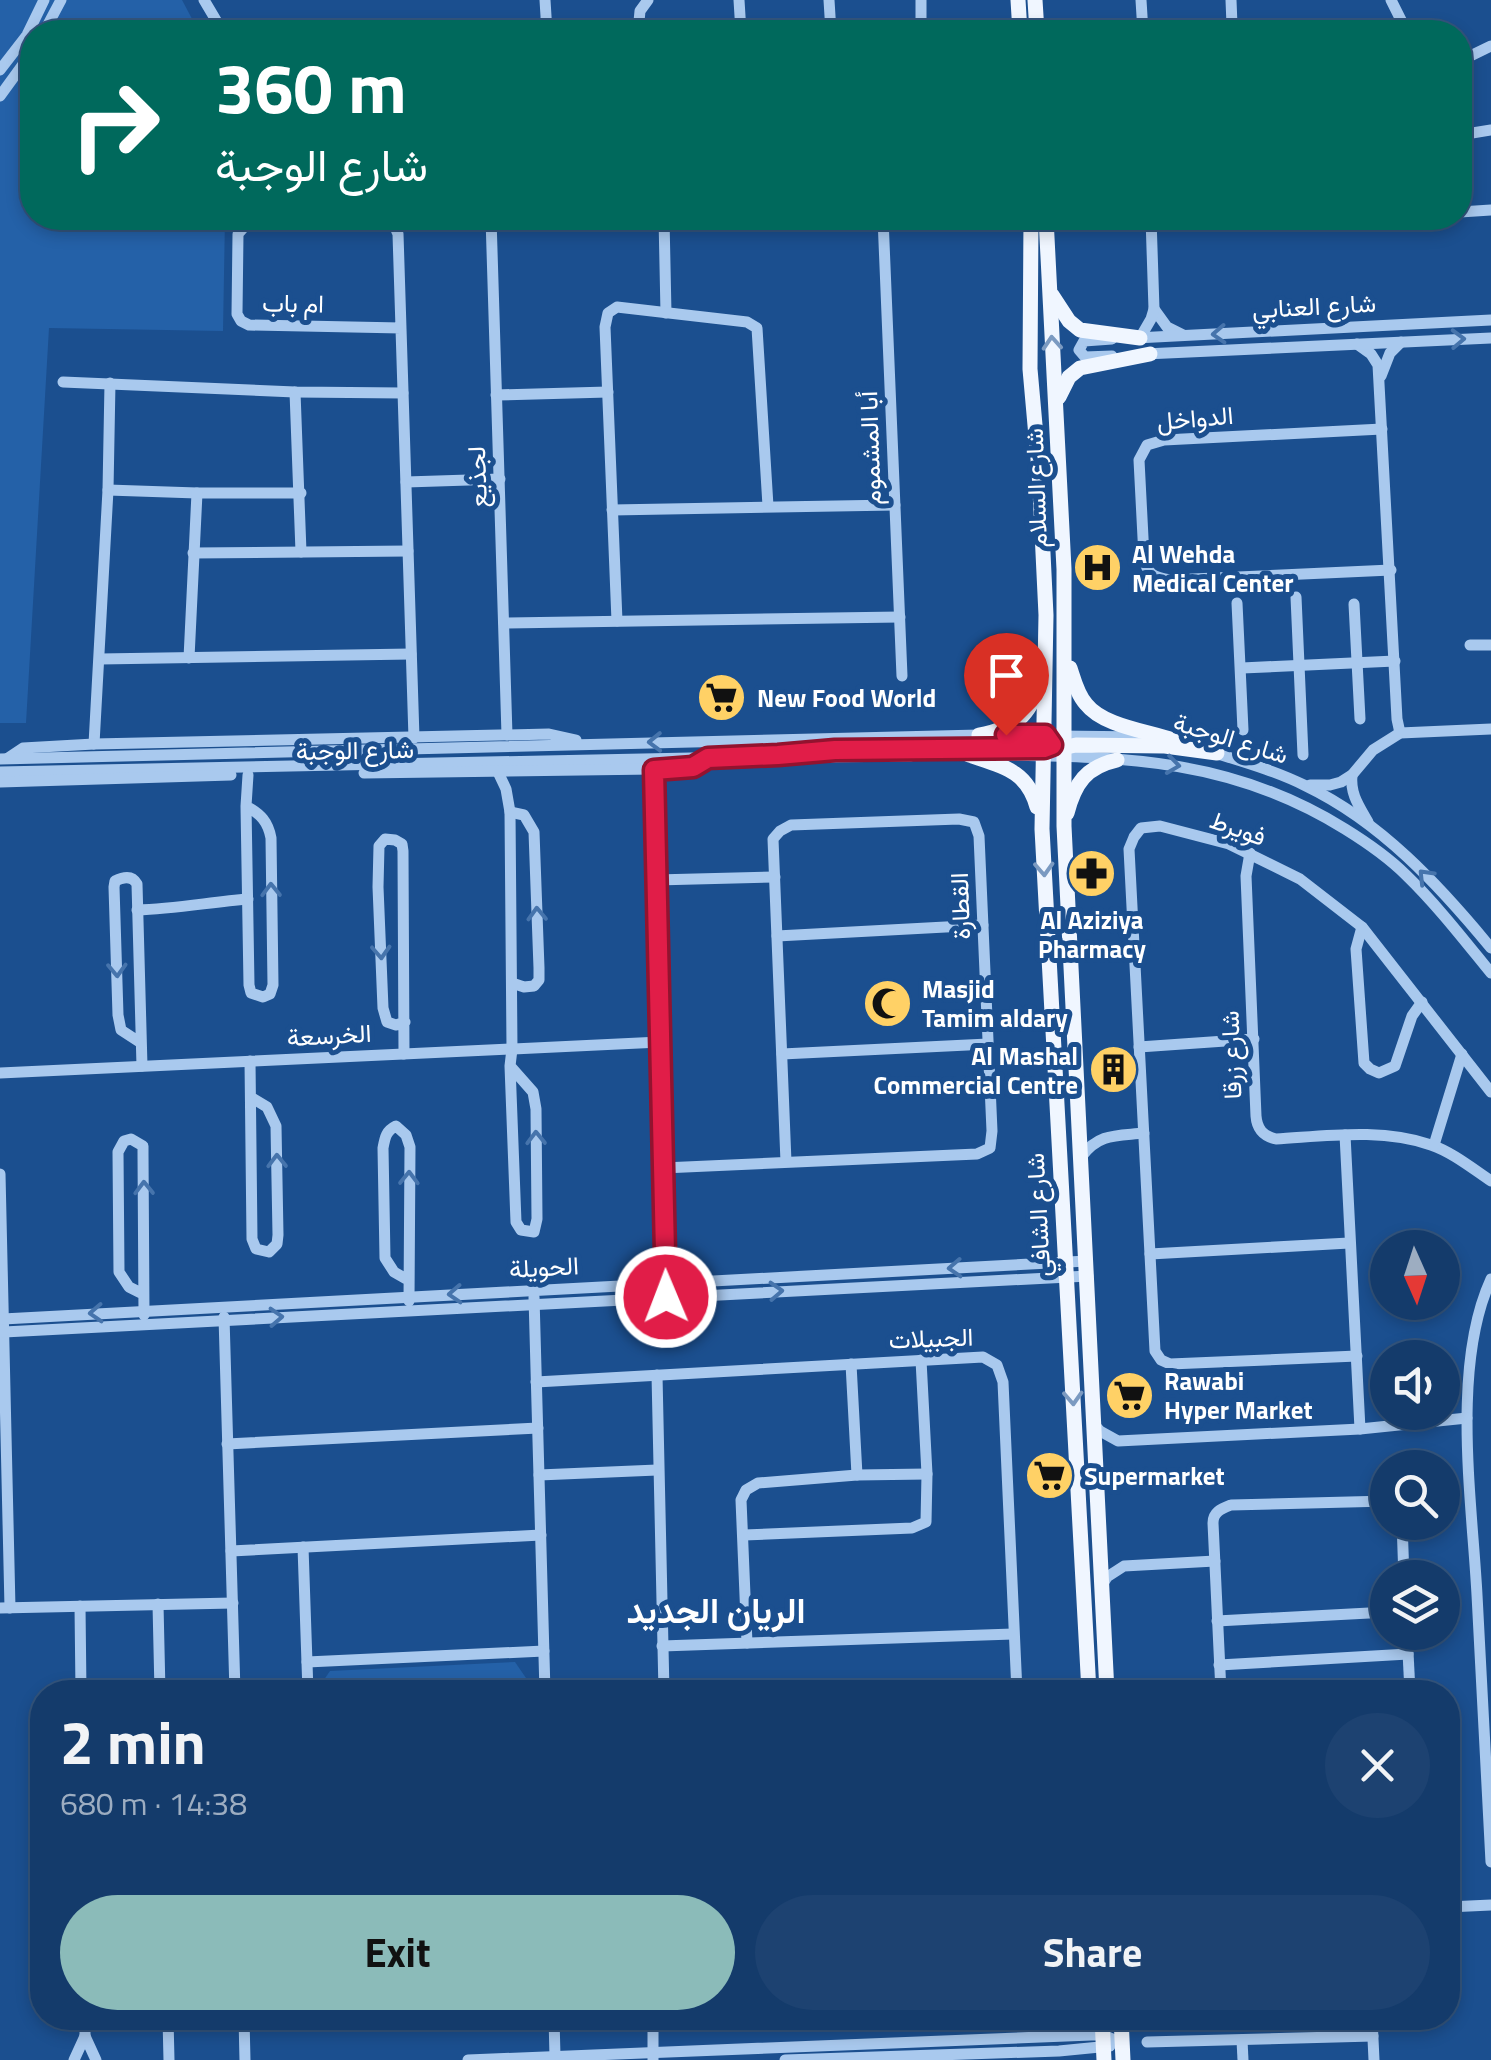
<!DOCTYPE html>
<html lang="en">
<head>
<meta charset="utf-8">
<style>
  body { margin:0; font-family:"Titillium Web",Vazirmatn,sans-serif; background:#1d4271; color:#f1f3f6; height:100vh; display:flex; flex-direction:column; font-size:38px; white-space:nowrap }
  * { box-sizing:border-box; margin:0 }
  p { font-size:32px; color:#9dadc1 }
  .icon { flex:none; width:55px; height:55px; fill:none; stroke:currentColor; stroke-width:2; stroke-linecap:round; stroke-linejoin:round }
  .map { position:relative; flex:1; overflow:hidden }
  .sheet { position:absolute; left:30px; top:1680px; width:1430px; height:350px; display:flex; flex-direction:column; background:#143b6b; border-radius:40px; box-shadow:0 5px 15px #0003,0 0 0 2px #33557e }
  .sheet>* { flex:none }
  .hud { position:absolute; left:20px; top:20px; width:1452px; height:210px; border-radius:40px; box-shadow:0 5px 15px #0003,0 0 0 2px #33557e; background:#00695c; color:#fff; overflow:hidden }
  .needle { width:65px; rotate:177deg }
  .buttons { position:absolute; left:1370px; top:1230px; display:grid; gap:20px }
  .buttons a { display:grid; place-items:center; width:90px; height:90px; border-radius:50%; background:#143b6b; box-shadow:0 5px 15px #0003,0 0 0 2px #33557e; font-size:50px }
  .pin { position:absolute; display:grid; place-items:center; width:85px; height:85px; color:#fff; margin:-102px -42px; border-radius:50% 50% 50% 0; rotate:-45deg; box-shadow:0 0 10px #0007 }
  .pin .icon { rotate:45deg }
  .me { position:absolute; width:110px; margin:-55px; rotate:359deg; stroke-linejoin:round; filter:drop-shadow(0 0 8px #0008) }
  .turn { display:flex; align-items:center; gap:35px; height:210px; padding:0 30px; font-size:45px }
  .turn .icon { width:130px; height:130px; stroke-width:2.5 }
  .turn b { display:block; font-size:70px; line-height:85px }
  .round { display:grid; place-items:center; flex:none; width:105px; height:105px; border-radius:52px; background:#1d4271 }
  .overview { display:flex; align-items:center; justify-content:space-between; height:170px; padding:0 30px }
  h1 { font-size:60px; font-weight:700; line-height:75px }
  .action { display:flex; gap:20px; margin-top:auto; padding:20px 30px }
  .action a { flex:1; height:115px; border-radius:60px; background:#8bbbb9; color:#111; font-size:40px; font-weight:700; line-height:115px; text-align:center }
  .action a+a { background:#1d4271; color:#f1f3f6 }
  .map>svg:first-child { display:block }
  .green { fill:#2461a8 }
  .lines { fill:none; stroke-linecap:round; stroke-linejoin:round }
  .minor { stroke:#a9c9ee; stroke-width:11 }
  .major { stroke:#f0f6ff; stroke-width:15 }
  .oneway { stroke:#4674ac }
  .oneway2 { stroke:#7b9ac1 }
  .route-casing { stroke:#92132f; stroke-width:25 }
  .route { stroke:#e11d48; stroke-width:18 }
  .labels { text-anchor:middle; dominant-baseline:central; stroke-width:10; stroke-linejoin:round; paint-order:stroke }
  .street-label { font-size:25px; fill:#fff; stroke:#1b4f8f }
  .poi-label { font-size:25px; font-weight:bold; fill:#fff; stroke:#1b4f8f; text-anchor:start }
  .district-label { font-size:35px; font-weight:bold; fill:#fff; stroke:#1b4f8f }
</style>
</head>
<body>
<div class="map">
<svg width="1491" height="2060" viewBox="0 0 1491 2060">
  <rect width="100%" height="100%" fill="#1b4f8f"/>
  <g class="green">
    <polygon points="0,0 182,0 199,32 32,32 32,218 225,218 223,331 49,328 26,723 0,723"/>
    <polygon points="515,1662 526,1678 526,1692 321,1692 321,1684 330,1671"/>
  </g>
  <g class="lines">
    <g class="minor">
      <polyline points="204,0 223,32"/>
      <polyline points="545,0 547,32"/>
      <polyline points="739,0 741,32"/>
      <polyline points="829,0 831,32"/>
      <polyline points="921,0 921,32"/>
      <polyline points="1141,0 1143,32"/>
      <polyline points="1231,0 1232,25"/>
      <polyline points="1391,0 1407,32"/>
      <polyline points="1143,29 1288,26 1297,27 1306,32"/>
      <polyline points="44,32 61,0"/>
      <polyline points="435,32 546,23"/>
      <polyline points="638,32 640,11 648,0"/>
      <polyline points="1460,61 1491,46"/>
      <polyline points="0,70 27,35 44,0"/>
      <polyline points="0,96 32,52"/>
      <polyline points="1460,135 1491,130"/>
      <polyline points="1460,212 1491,210"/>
      <polyline points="491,218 507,735"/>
      <polyline points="664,218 666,313"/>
      <polyline points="883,218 902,676"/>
      <polyline points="1154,309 1167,327 1183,335"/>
      <polyline points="401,328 249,325 241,321 237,314 238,234 252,218 381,222 394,225 398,234 414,738"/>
      <polyline points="1136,338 1491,320"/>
      <polyline points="1140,338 1151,319 1154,309 1151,218"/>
      <polyline points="1357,344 1371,354 1378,365 1397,719 1400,733"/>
      <polyline points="1145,354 1491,338"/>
      <polyline points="1112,356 1085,357 1079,350 1084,341 1112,339"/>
      <polyline points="1381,376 1390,353 1401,342"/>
      <polyline points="63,382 295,392 403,393"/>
      <polyline points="295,392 301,552"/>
      <polyline points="496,395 608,392"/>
      <path d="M 1382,429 L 1164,440 L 1147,445 L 1139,460 L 1144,557 C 1146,574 1154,577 1170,580 L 1391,570"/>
      <polyline points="406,482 500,479"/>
      <polyline points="108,490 197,493 301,493"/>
      <polyline points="612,510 895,505"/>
      <polyline points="193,553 408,551"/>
      <polyline points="1296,597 1303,755"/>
      <polyline points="1237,603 1243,730"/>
      <polyline points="1354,604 1360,719"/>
      <polyline points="617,621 605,327 608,313 617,307 747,322 757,328 768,506"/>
      <polyline points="504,623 900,617"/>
      <polyline points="1470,645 1491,645"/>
      <polyline points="189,658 197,493"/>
      <polyline points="100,659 411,654"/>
      <polyline points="1242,668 1395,661"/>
      <polyline points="94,744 108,490 110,383"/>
      <path d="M 1212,752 C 1244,762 1276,771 1306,786 C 1381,822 1439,885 1491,948"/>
      <path d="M 999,755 C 1127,757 1233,759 1345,829 C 1366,842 1388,857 1406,875 C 1437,905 1464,940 1491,973"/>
      <polyline points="819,757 911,756"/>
      <polyline points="8,758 23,748 94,744 549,734 576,740"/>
      <polyline points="0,759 979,735 1145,737"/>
      <polyline points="654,769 666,1288"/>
      <polyline points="497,770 506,789 510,812 512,1049 510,1066 516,1222 521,1230 534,1232 537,1219 536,1109 533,1092 510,1066"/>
      <polyline points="0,772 786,756"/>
      <polyline points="364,773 654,769 693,767 704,760"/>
      <path d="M 1352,775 C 1350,794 1359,806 1368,822"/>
      <polyline points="0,782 231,775"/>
      <polyline points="1310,785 1330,785 1341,782 1352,775 1373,750 1400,733 1491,729"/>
      <path d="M 246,806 C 261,814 268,822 271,838 L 273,985 L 270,994 L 263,997 L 251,993 L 249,985 L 246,806 L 248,775"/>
      <polyline points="510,812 524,815 534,832 539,968 539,980 534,986 524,987 512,983"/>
      <path d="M 1250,853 L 1246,876 L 1256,1116 C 1257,1129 1263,1136 1276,1139 C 1327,1136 1382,1128 1431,1145 C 1452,1152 1473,1169 1491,1181"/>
      <polyline points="656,880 775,877"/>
      <path d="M 137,910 C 174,909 211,902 248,899"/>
      <polyline points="1362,927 1356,949 1364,1063 1370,1069 1379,1073 1395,1066 1412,1016 1422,1002"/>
      <polyline points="777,936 983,925"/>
      <path d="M 141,1043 L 121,1030 L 118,1015 L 114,887 L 115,881 C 123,877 132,875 137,884 L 142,1066"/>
      <polyline points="1139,1047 1254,1039"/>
      <polyline points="404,1054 403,851 402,844 395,840 385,839 379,846 378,887 383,1008 387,1022 396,1025 405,1022"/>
      <polyline points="782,1054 988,1044"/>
      <polyline points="250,1061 252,1239 256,1249 269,1252 277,1244 278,1235 276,1126 267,1107 252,1098"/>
      <polyline points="0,1073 660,1042"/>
      <polyline points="1345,1135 1360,1429"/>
      <polyline points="1434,1145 1462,1054"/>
      <path d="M 1082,1156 C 1099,1133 1117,1136 1144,1133"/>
      <polyline points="663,1168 977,1154 990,1148 992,1131 979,836 974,822 959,819 791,825 780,831 773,839 786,1162"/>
      <polyline points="0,1174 10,1608"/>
      <polyline points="1150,1254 1349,1243"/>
      <path d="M 1491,1279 C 1451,1366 1472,1501 1477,1595 C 1482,1684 1486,1773 1491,1862"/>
      <path d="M 408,1280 L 394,1272 L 385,1258 L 383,1148 C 385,1137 386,1131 396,1126 L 406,1135 L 410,1147 L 409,1301"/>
      <polyline points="143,1294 129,1287 119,1272 118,1152 124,1141 131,1139 143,1146 143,1153 144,1315"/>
      <polyline points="534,1297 545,1692"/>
      <polyline points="224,1317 235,1692"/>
      <polyline points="3,1319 1087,1261"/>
      <polyline points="4,1332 1088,1276"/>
      <polyline points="1357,1356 1170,1364 1161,1360 1155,1351 1129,849 1134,837 1141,828 1160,826 1229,844 1300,879 1362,927 1491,1092"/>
      <polyline points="851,1364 857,1475"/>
      <polyline points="657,1375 664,1692"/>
      <polyline points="536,1382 983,1357 997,1365 1003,1382 1017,1692"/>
      <polyline points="1093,1423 1100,1431 1118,1441 1360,1429 1467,1418"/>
      <polyline points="227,1444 538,1428"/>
      <polyline points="539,1475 657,1470"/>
      <polyline points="1402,1522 1404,1578"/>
      <polyline points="744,1535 912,1528 926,1522 927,1474 921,1360"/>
      <polyline points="303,1547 308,1692"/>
      <polyline points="231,1551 541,1535"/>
      <polyline points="1102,1585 1107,1577 1124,1566 1215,1561"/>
      <polyline points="158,1604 160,1692"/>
      <polyline points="80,1606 81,1692"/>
      <polyline points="0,1608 233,1603"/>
      <polyline points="1217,1621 1388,1612"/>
      <polyline points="1407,1632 1410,1692"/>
      <polyline points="747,1643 741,1500 746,1490 758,1483 857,1475 927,1474"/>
      <polyline points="662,1646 1013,1634"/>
      <polyline points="307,1662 544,1651"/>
      <polyline points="1219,1665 1408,1654"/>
      <path d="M 1221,1692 L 1213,1523 C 1213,1512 1221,1509 1231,1505 L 1388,1501"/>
      <polyline points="1448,1907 1491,1905"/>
      <polyline points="85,2018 85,2036 96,2060"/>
      <polyline points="168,2018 169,2060"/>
      <polyline points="244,2018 245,2060"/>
      <polyline points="554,2018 555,2056"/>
      <polyline points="653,2018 653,2060"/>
      <polyline points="1372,2018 1374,2060"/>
      <polyline points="1242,2040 1243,2060"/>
      <polyline points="1147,2042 1373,2036"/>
      <polyline points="74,2060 85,2036"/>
      <polyline points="468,2060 1091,2035 1103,2035 1122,2043"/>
      <polyline points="785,2060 1059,2051 1110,2046"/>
    </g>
    <g class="major">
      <polyline points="1018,0 1020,32"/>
      <polyline points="1035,0 1037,32"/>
      <polyline points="1031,218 1030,369 1039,470 1046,615 1042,829 1089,1692"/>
      <polyline points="1046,218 1064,569 1064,826 1107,1692"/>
      <polyline points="1052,295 1069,321 1080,330 1140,338"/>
      <polyline points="1059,397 1069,377 1080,368 1150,354"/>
      <path d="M 1070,668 C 1074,680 1077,694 1086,704 C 1103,726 1147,731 1173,740"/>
      <path d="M 979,735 C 1016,728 1029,717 1041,681"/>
      <polyline points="1057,749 1076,745 1165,746 1217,753"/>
      <polyline points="778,755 835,749 1045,748 1053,744"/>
      <path d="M 969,755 C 1002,766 1027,770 1037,807"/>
      <path d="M 1067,813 C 1075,783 1086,767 1117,760"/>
      <polyline points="1102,2018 1104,2060"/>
      <polyline points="1121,2018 1123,2060"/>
    </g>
  </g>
  <defs><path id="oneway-chevron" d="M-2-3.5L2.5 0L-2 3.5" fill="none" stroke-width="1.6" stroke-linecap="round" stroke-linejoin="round" transform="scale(2.5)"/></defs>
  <g class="oneway">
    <use href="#oneway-chevron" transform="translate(1219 334) rotate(177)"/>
    <use href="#oneway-chevron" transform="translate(1458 339) rotate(-2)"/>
    <use href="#oneway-chevron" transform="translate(655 742) rotate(179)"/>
    <use href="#oneway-chevron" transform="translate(1173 765) rotate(8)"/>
    <use href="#oneway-chevron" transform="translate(1425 876) rotate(-134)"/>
    <use href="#oneway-chevron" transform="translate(271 890) rotate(-91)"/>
    <use href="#oneway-chevron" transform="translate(537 914) rotate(-92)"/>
    <use href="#oneway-chevron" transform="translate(381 952) rotate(87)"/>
    <use href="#oneway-chevron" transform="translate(117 970) rotate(88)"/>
    <use href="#oneway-chevron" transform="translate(536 1138) rotate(-91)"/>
    <use href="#oneway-chevron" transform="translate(277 1161) rotate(-91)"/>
    <use href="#oneway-chevron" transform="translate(409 1178) rotate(-89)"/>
    <use href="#oneway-chevron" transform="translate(144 1188) rotate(-91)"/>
    <use href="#oneway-chevron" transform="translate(955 1268) rotate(177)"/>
    <use href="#oneway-chevron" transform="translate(776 1291) rotate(-3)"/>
    <use href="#oneway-chevron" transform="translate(455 1294) rotate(177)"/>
    <use href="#oneway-chevron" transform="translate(96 1313) rotate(177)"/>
    <use href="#oneway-chevron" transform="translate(276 1317) rotate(-3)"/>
  </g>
  <g class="oneway2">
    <use href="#oneway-chevron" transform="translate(1052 343) rotate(-94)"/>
    <use href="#oneway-chevron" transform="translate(1044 869) rotate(87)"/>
    <use href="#oneway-chevron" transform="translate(1073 1398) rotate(87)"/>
  </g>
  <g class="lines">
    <defs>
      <polyline id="route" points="666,1297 654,770 693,767 708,758 778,755 835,750 1044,748 1052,745 1045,735 1006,735"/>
    </defs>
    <use href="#route" class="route-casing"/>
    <use href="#route" class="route"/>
  </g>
  <defs>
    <symbol id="hospital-disc" viewBox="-11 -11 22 22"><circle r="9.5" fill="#ffd166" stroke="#1b4f8f"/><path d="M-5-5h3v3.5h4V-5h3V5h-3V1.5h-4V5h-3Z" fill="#111"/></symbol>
    <symbol id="supermarket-disc" viewBox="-11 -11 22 22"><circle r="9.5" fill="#ffd166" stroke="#1b4f8f"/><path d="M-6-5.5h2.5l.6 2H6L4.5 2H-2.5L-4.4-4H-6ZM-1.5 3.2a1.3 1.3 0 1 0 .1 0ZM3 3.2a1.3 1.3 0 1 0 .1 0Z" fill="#111"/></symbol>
    <symbol id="pharmacy-disc" viewBox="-11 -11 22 22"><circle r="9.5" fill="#ffd166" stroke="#1b4f8f"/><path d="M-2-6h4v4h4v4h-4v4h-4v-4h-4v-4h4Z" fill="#111"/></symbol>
    <symbol id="mosque-disc" viewBox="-11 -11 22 22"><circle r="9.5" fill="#ffd166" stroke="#1b4f8f"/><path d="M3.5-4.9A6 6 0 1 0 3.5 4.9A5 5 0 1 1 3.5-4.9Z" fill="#111"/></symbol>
    <symbol id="building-disc" viewBox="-11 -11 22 22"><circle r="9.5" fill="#ffd166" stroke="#1b4f8f"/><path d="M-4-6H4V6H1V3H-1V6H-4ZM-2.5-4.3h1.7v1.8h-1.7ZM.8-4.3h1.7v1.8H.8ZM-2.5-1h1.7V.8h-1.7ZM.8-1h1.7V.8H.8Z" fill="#111"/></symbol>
  </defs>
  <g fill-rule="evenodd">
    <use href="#hospital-disc" x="1070" y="540" width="55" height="55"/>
    <use href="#supermarket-disc" x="694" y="670" width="55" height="55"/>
    <use href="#pharmacy-disc" x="1064" y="846" width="55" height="55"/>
    <use href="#mosque-disc" x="860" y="976" width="55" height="55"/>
    <use href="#building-disc" x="1086" y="1042" width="55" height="55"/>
    <use href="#supermarket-disc" x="1102" y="1368" width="55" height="55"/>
    <use href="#supermarket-disc" x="1022" y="1448" width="55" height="55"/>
  </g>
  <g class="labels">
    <g class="street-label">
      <text transform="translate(293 303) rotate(1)">ام باب</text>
      <text transform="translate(1314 306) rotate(-3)">شارع العنابي</text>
      <text transform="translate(1195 418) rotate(-5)">الدواخل</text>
      <text transform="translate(870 448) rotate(-92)">أبا المشموم</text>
      <text transform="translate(477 477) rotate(-92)">لجذيع</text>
      <text transform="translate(1036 488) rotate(-92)">شارع السلام</text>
      <text transform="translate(1231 738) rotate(17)">شارع الوجبة</text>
      <text transform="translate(355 750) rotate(-1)">شارع الوجبة</text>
      <text transform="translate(1238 828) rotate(20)">فويرط</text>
      <text transform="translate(960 906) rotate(-92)">القطارة</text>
      <text transform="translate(329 1035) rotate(-3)">الخرسعة</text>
      <text transform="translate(1231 1055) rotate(-92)">شارع زرقا</text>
      <text transform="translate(1038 1215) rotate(-93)">شارع الشافي</text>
      <text transform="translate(544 1267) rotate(-3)">الحويلة</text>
      <text transform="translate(931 1338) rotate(-2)">الجبيلات</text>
    </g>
    <g class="poi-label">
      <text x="1132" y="554">Al Wehda<tspan x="1132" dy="29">Medical Center</tspan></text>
      <text x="757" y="698">New Food World</text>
      <text x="1092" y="920" text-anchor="middle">Al Aziziya<tspan x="1092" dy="29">Pharmacy</tspan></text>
      <text x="922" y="989">Masjid<tspan x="922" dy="29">Tamim aldary</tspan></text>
      <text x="1078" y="1056" text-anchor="end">Al Mashal<tspan x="1078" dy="29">Commercial Centre</tspan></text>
      <text x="1164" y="1381">Rawabi<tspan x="1164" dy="29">Hyper Market</tspan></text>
      <text x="1084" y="1476">Supermarket</text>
    </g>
    <g class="district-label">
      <text x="716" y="1610">الريان الجديد</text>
    </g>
  </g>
</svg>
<div class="buttons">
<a><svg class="needle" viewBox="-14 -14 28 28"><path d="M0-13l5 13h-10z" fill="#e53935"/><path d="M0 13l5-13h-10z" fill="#9dadc1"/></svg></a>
<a><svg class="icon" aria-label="sound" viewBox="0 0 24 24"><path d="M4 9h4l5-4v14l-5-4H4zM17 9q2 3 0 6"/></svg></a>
<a><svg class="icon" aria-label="search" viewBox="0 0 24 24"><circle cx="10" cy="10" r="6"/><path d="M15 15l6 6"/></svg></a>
<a><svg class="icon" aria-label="layers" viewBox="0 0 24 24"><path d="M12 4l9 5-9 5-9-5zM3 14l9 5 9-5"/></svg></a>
</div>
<div class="pin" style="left:1006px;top:735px;background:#d93025"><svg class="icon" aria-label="arrive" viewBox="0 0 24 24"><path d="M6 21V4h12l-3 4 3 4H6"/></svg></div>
<svg class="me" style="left:666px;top:1297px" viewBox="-20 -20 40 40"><circle r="17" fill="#e11d48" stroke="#fff" stroke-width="3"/><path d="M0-11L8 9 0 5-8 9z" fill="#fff"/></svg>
<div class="hud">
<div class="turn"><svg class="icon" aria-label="right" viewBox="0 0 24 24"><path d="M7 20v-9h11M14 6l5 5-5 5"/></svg><div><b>360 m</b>شارع الوجبة</div></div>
</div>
<section class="sheet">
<div class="overview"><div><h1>2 min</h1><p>680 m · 14:38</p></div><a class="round"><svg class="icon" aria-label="close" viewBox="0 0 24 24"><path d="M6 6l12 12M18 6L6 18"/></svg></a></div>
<div class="action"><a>Exit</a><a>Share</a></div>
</section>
</div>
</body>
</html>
